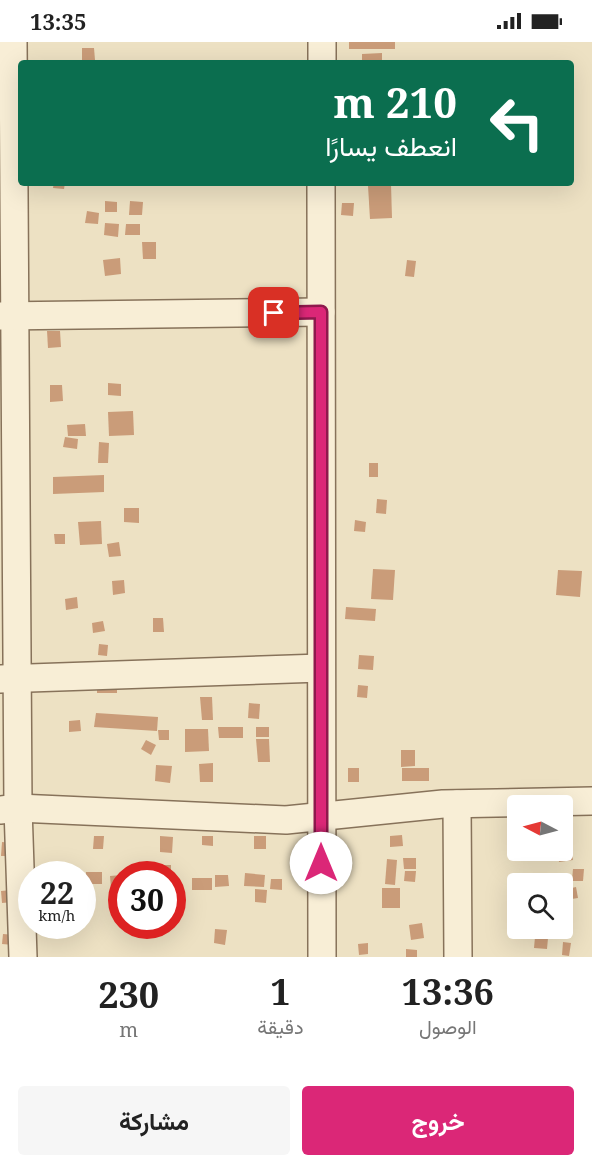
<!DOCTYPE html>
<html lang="ar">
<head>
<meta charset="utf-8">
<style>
  body { margin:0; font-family:"Noto Serif",Vazirmatn,serif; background:#f6f6f6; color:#222; direction:rtl; height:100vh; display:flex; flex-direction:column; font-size:22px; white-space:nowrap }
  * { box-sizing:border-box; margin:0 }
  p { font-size:20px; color:#767676 }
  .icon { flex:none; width:33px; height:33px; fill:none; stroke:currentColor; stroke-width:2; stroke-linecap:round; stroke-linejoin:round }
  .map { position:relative; height:915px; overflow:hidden; direction:ltr }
  .panel { display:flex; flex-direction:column; background:#fff; flex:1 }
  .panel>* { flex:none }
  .hud { position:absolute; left:18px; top:18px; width:556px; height:126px; border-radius:6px; box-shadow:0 6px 24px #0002; direction:rtl; background:#0b6e4f; color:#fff; overflow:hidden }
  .needle { width:39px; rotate:276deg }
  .fabs { position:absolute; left:507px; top:753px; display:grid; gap:12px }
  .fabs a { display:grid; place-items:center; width:66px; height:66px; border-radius:6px; background:#fff; box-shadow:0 6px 24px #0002; font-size:30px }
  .speed { position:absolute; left:18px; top:819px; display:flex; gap:12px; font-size:30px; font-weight:700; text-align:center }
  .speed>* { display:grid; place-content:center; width:78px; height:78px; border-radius:50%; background:#fff; box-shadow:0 6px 24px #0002; line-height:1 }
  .speed small { font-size:15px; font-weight:400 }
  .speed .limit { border:9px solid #d22; background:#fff; color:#111 }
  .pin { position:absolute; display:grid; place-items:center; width:51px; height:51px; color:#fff; margin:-26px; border-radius:12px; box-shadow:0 3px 9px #0006 }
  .me { position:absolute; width:66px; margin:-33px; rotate:0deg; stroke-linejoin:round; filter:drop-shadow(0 0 4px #0008) }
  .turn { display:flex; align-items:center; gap:21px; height:126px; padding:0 18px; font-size:27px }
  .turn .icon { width:78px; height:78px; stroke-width:2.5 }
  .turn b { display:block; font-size:42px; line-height:51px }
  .eta { display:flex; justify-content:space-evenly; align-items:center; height:102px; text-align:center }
  .eta b { font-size:36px; font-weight:700; line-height:42px }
  .primary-button { display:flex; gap:12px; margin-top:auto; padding:12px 18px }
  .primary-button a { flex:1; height:69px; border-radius:6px; background:#db2777; color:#fff; font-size:24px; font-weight:700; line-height:69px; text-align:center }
  .primary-button a+a { background:#f6f6f6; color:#222 }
  .status { display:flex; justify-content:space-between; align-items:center; height:42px; padding:0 30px; background:#fff; direction:ltr }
  .status svg { height:16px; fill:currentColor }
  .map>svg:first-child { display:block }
  .building { fill:#ca9c79 }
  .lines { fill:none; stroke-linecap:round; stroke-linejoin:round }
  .minor-casing { stroke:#87725a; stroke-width:30 }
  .minor { stroke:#f8eed6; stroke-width:27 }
  .route-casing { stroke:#8e194d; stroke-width:15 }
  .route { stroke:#db2777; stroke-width:10 }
</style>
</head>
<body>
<div class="status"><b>13:35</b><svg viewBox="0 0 49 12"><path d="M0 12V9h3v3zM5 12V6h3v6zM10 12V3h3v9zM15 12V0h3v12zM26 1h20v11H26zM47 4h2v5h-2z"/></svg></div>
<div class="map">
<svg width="592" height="915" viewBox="0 0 592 915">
  <rect width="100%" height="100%" fill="#ede1c3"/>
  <g class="building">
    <rect x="349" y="0" width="46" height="7"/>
    <polygon points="82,6 94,6 95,18 82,18"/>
    <polygon points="382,11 382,21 362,21 362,12"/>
    <polygon points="54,141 65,141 64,147 53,146"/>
    <polygon points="391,142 392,176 370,177 368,144"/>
    <polygon points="105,159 117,160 117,170 105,170"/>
    <polygon points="130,159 143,160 142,173 129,173"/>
    <polygon points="342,161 354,161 353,174 341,173"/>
    <polygon points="87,169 99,171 98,182 85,181"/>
    <polygon points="105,181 119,182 118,195 104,193"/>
    <polygon points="126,182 140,182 140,193 125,193"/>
    <polygon points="142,200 156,200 156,217 143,217"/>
    <polygon points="120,216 121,232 105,234 103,218"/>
    <polygon points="407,218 416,219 414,235 405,234"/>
    <polygon points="47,289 60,289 61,305 48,306"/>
    <polygon points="108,341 121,342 121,354 108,353"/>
    <polygon points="50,343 62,343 63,359 50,360"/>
    <polygon points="133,369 134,393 109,394 108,370"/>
    <polygon points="85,382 86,394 68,394 67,383"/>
    <polygon points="65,395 78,397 77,407 63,405"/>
    <polygon points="99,400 109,401 108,421 98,421"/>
    <rect x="369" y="421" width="9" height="14"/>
    <polygon points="104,433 104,450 53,452 53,435"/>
    <polygon points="377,457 387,458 386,472 376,471"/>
    <polygon points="124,466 139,466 139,481 124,480"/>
    <polygon points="355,478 366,480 365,490 354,489"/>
    <polygon points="101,479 102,502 80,503 78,480"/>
    <polygon points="54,492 65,492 65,502 55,502"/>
    <polygon points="119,500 121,514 109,515 107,502"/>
    <polygon points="373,527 395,528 393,558 371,557"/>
    <polygon points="558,528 582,529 580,555 556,553"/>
    <polygon points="124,538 125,551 113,553 112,539"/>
    <polygon points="77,555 78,566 66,568 65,557"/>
    <polygon points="346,565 376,567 375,579 345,577"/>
    <polygon points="153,576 163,576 164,590 153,590"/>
    <polygon points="103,579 105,589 93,591 92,581"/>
    <polygon points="99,602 108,603 107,614 98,613"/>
    <polygon points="359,613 374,614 373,628 358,627"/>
    <polygon points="117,635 117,651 97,651 97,636"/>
    <polygon points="358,643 368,644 367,656 357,655"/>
    <polygon points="200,655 212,655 213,678 202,678"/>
    <polygon points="249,661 260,662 259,677 248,676"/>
    <polygon points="96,671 158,675 157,689 94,685"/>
    <polygon points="80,678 81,689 69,690 69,679"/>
    <polygon points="218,685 243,685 243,696 219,696"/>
    <rect x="256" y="685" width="13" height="10"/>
    <polygon points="185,687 208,687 209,709 185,710"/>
    <polygon points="158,688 169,688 169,698 159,698"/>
    <polygon points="256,697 269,697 270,720 258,720"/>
    <polygon points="146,698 156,703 151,713 141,707"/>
    <polygon points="401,708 415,708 415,724 401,725"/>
    <polygon points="213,721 213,740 200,740 199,722"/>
    <polygon points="156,723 172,724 170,741 155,739"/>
    <rect x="348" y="726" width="11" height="14"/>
    <rect x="402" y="726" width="27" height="13"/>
    <polygon points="402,793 403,804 390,805 390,794"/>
    <polygon points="94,794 104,794 103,807 93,807"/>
    <polygon points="160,794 173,795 172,811 160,810"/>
    <polygon points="202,794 213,794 213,804 202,803"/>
    <rect x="254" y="794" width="12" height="13"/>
    <polygon points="2,800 12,801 11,814 1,814"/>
    <polygon points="571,806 573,818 559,820 558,808"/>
    <polygon points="403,816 416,816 416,827 404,827"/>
    <polygon points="387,817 397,818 395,843 385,842"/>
    <rect x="160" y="823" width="11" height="9"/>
    <polygon points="573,827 584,827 583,839 572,839"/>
    <polygon points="405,829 416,829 415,840 404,839"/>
    <rect x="86" y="830" width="16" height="12"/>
    <polygon points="245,831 265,833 264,845 244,844"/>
    <polygon points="122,833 122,845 111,846 110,834"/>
    <polygon points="215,833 228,833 229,844 215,845"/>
    <rect x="192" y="836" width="20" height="12"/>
    <polygon points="271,837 282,837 282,848 270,847"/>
    <polygon points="576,845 578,856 565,858 563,848"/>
    <rect x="382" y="846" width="18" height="20"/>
    <polygon points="255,847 267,848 266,861 255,860"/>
    <polygon points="12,848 13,860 2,861 1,849"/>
    <polygon points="422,881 424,896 411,898 409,883"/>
    <polygon points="215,887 227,888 225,903 214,901"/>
    <polygon points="3,892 15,893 14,903 2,902"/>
    <polygon points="535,895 548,896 547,907 534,906"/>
    <polygon points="563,900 571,901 569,914 562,913"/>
    <polygon points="368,901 368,912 359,913 358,902"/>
    <polygon points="406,907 417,908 417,915 406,915"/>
  </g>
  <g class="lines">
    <defs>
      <g id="minor">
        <polyline points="13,0 18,766 23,915"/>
        <polyline points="322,21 322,0"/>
        <polyline points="321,141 322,915"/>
        <polyline points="0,274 321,270"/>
        <polyline points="0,637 321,626"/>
        <polyline points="457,762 458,915"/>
        <polyline points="0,768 18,766 286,778 443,762 592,759"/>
      </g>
    </defs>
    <use href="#minor" class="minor-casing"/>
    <use href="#minor" class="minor"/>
  </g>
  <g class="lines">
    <defs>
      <polyline id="route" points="274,271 321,270 321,821"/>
    </defs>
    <use href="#route" class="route-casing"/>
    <use href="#route" class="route"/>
  </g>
</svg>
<div class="fabs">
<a><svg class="needle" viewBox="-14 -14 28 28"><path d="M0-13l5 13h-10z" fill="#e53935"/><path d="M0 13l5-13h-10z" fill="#767676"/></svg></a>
<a><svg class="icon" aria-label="search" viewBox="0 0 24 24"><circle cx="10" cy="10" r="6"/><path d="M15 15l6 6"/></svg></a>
</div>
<div class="speed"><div>22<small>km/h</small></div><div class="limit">30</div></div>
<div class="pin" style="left:274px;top:271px;background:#d93025"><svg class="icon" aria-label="arrive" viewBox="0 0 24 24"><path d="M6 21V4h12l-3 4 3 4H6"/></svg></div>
<svg class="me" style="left:321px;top:821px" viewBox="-20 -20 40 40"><circle r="19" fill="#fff"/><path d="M0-13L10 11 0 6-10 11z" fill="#db2777"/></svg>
<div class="hud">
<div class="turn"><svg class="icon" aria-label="left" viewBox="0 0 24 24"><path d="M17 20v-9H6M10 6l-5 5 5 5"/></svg><div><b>210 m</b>انعطف يسارًا</div></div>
</div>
</div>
<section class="panel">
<div class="eta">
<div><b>13:36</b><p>الوصول</p></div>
<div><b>1</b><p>دقيقة</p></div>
<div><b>230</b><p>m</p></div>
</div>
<div class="primary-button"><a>خروج</a><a>مشاركة</a></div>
</section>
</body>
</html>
